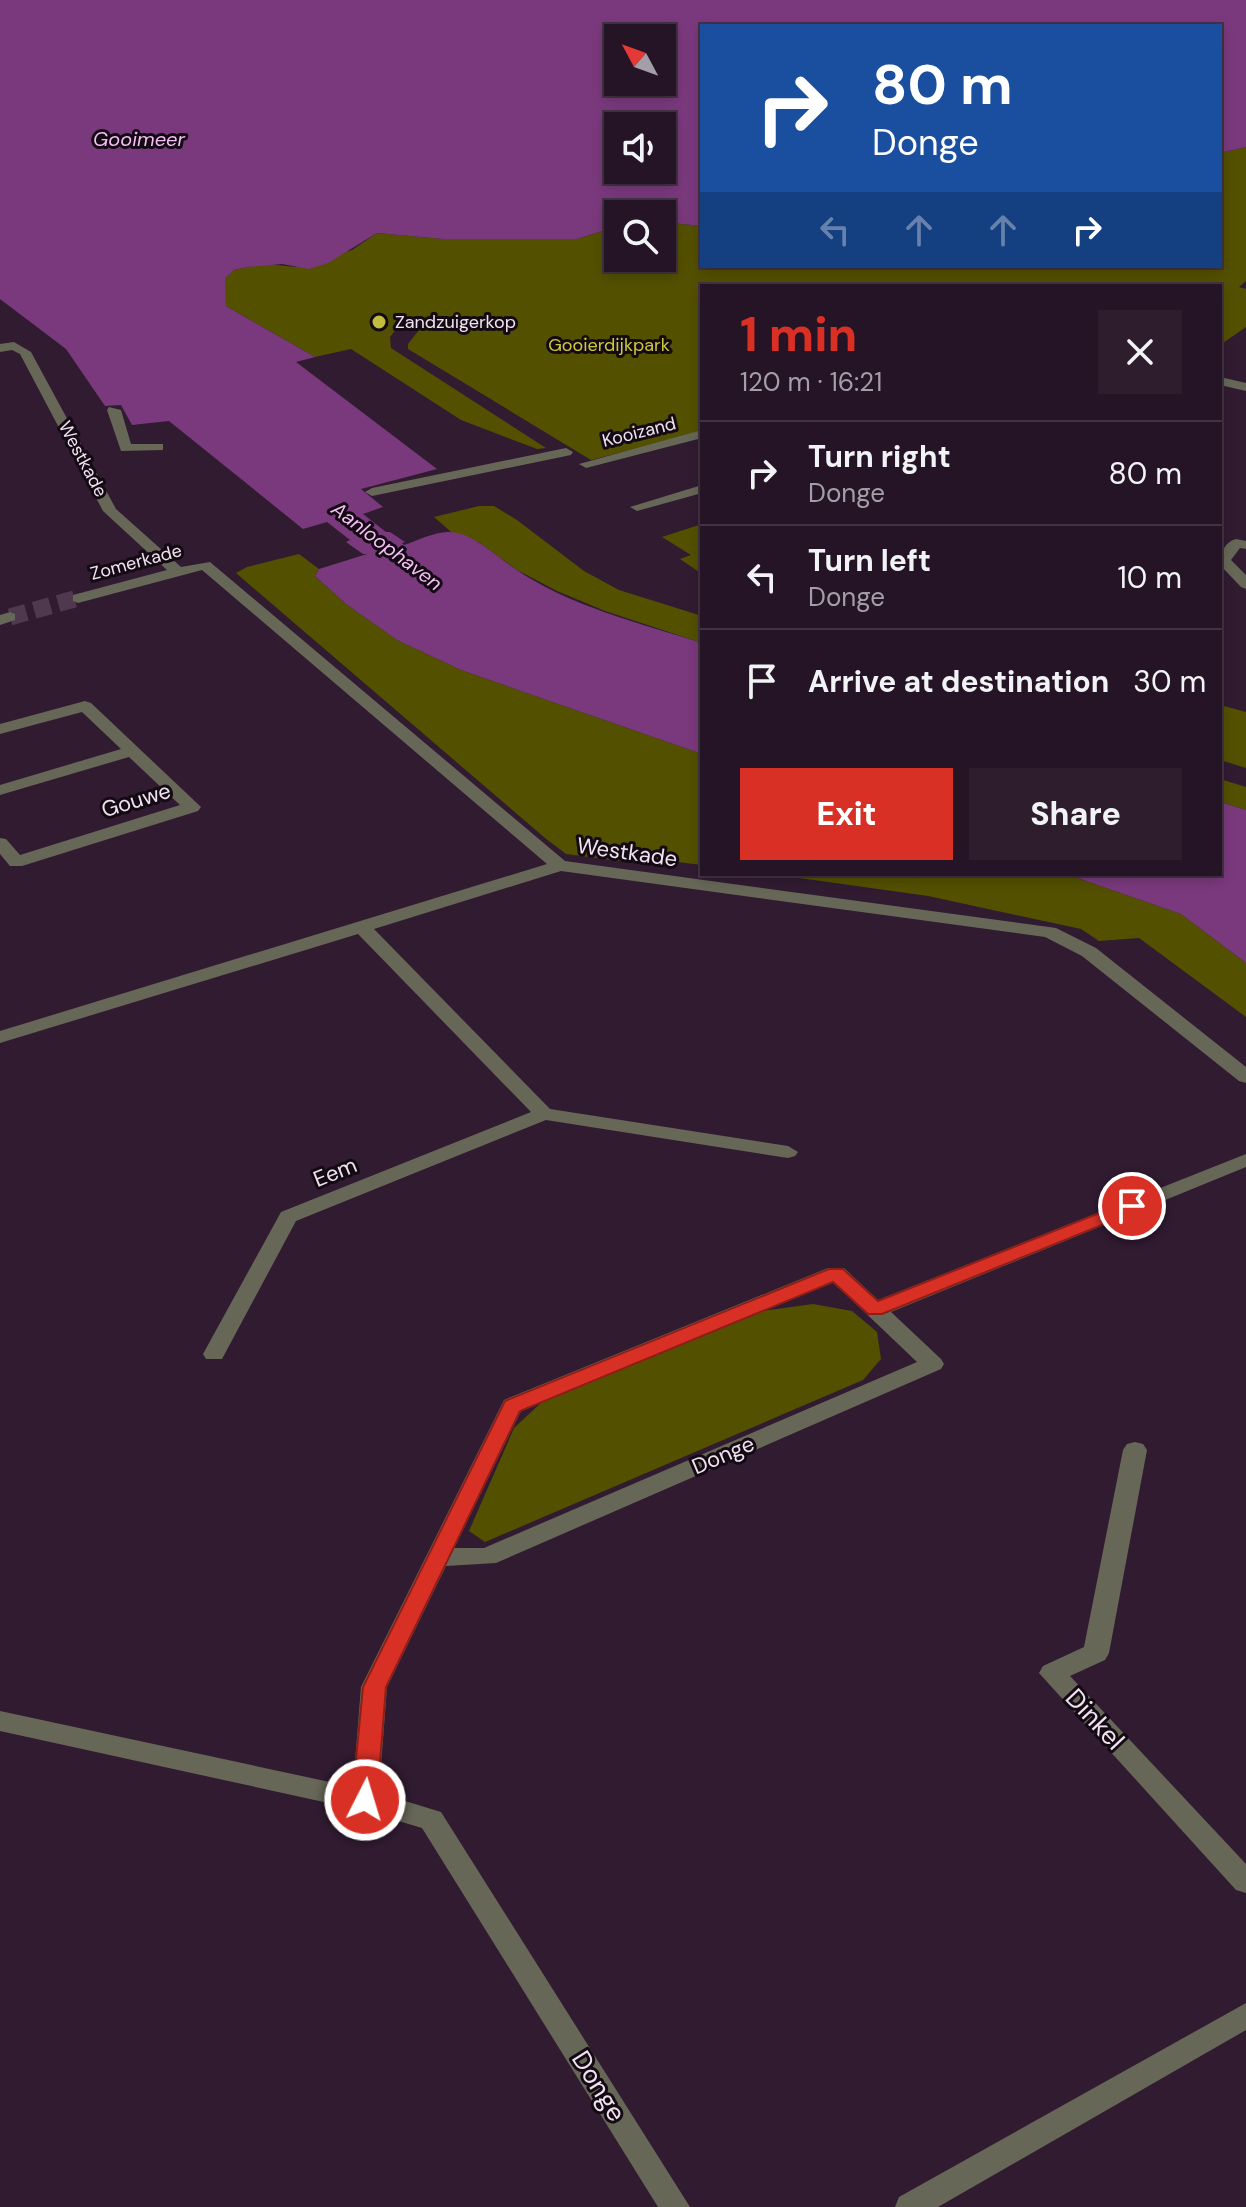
<!DOCTYPE html>
<html lang="en">
<head>
<meta charset="utf-8">
<style>
  body { margin:0; font-family:"DM Sans",sans-serif; background:#2d1d2d; color:#f1f3f6; height:100vh; display:flex; flex-direction:column; font-size:30px; white-space:nowrap }
  * { box-sizing:border-box; margin:0 }
  p { font-size:26px; color:#a39ea7 }
  .icon { flex:none; width:44px; height:44px; fill:none; stroke:currentColor; stroke-width:2; stroke-linecap:round; stroke-linejoin:round }
  .map { position:relative; flex:1; overflow:hidden }
  .side { position:absolute; left:700px; top:284px; width:522px; height:592px; display:flex; flex-direction:column; background:#251425; border-radius:0px; box-shadow:0 4px 12px #0003,0 0 0 2px #423342 }
  .side>* { flex:none }
  .hud { position:absolute; left:700px; top:24px; width:522px; height:244px; border-radius:0px; box-shadow:0 4px 12px #0003,0 0 0 2px #423342; background:#1a4fa0; color:#fff; overflow:hidden }
  .needle { width:52px; rotate:311deg }
  .buttons { position:absolute; left:604px; top:24px; display:grid; gap:16px }
  .buttons a { display:grid; place-items:center; width:72px; height:72px; border-radius:0px; background:#251425; box-shadow:0 4px 12px #0003,0 0 0 2px #423342; font-size:40px }
  .pin { position:absolute; display:grid; place-items:center; width:68px; height:68px; color:#fff; margin:-34px; border:4px solid #fff; border-radius:50%; box-shadow:0 2px 8px #0007 }
  .me { position:absolute; width:88px; margin:-44px; rotate:5deg; stroke-linejoin:round; filter:drop-shadow(0 0 6px #0008) }
  .turn { display:flex; align-items:center; gap:28px; height:168px; padding:0 40px; font-size:36px }
  .turn .icon { width:104px; height:104px; stroke-width:2.5 }
  .turn b { display:block; font-size:56px; line-height:68px }
  .lanes { display:flex; align-items:center; height:76px; padding:0 40px; background:#0003; justify-content:center; gap:40px; direction:ltr }
  .lanes .off { opacity:.35 }
  .round { display:grid; place-items:center; flex:none; width:84px; height:84px; border-radius:0px; background:#2d1d2d }
  .headline { display:flex; align-items:center; justify-content:space-between; height:136px; padding:0 40px }
  h1 { font-size:48px; font-weight:800; line-height:60px; color:#d93025 }
  .action { display:flex; gap:16px; margin-top:auto; padding:16px 40px }
  .action a { flex:1; height:92px; border-radius:0px; background:#d93025; color:#fff; font-size:32px; font-weight:800; line-height:92px; text-align:center }
  .action a+a { background:#2d1d2d; color:#f1f3f6 }
  ul { padding:0; list-style:none }
  li { display:flex; align-items:center; gap:24px; height:104px; padding:0 40px; border-top:2px solid #423342 }
  li div { flex:1 }
  li b { display:block; font-size:30px }
  li em { font-style:normal }
  .map>svg:first-child { display:block }
  .green { fill:#535000 }
  .water { fill:#7a397d; fill-rule:evenodd }
  .lines { fill:none; stroke-linecap:round; stroke-linejoin:round }
  .minor-tunnel { stroke:#4e394e; stroke-width:17; stroke-dasharray:17 8; stroke-linecap:butt }
  .minor { fill:#676758; fill-rule:evenodd }
  .route { fill:#d93025; stroke:#8d1f18; stroke-width:2 }
  .poi-dot { fill:#c2bd3f; stroke:#130a13; stroke-width:3 }
  .labels { text-anchor:middle; dominant-baseline:central; stroke-width:6; stroke-linejoin:round; paint-order:stroke }
  .far-poi-label { font-size:18px; fill:#f1e2f0; stroke:#130a13; text-anchor:start }
  .far-park-label { font-size:18px; fill:#d0cb3a; stroke:#130a13 }
  .far-street-label { font-size:18px; fill:#f1e2f0; stroke:#130a13 }
  .far-water-label { font-size:20px; font-style:italic; fill:#f5bef5; stroke:#130a13 }
  .street-label { font-size:22px; fill:#f1e2f0; stroke:#130a13 }
  .near-street-label { font-size:26px; fill:#f1e2f0; stroke:#130a13 }
</style>
</head>
<body>
<div class="map">
<svg width="1246" height="2207" viewBox="0 0 1246 2207">
  <rect width="100%" height="100%" fill="#311b31"/>
  <g class="green">
    <polygon points="1246,147 1246,281 1239,287 1246,289 1246,327 1220,345 1220,286 702,286 702,432 591,460 408,349 408,344 419,330 409,323 397,328 390,337 391,348 546,448 537,449 461,420 351,349 315,357 226,306 224,278 234,270 247,267 267,264 296,267 352,250 377,233 443,239 577,239 618,226 618,258 662,258 662,222 702,226 702,266 1220,266 1220,153"/>
    <polygon points="479,506 494,506 517,520 584,571 619,590 702,616 702,643 605,611 557,591 517,570 480,543 451,532 434,517"/>
    <polygon points="702,524 702,574 680,559 691,555 662,537"/>
    <polygon points="299,554 319,569 315,576 346,604 397,640 461,670 702,754 702,865 621,855 619,861 566,854 545,838 236,573 247,567"/>
    <polygon points="1220,705 1246,712 1246,768 1220,760"/>
    <polygon points="1220,779 1246,787 1246,810 1220,802"/>
    <polygon points="771,874 1066,874 1181,914 1246,963 1246,1017 1139,938 1099,941 1081,929 928,896"/>
    <polygon points="813,1304 852,1311 877,1332 881,1359 863,1380 485,1542 469,1531 514,1428 544,1400 762,1311"/>
  </g>
  <g class="water">
    <path d="M 0,0 L 1246,0 L 1246,147 L 1220,153 L 1220,26 L 702,26 L 702,226 L 662,222 L 662,214 L 618,214 L 618,226 L 577,239 L 443,239 L 377,233 L 328,263 L 309,269 L 282,264 L 247,267 L 234,270 L 225,278 L 226,306 L 315,357 L 296,362 L 437,469 L 361,489 L 383,507 L 363,514 L 386,532 L 390,532 L 405,542 L 402,543 L 404,545 C 416,541 436,531 450,532 C 473,533 496,556 514,568 C 568,606 640,623 702,643 L 702,754 L 461,670 L 397,640 L 346,604 L 315,576 L 319,569 L 367,554 L 363,554 L 346,542 L 350,540 L 327,522 L 303,529 L 169,421 L 132,425 L 121,405 L 105,406 L 66,349 L 0,299 ZM 618,38 L 662,38 L 662,82 L 618,82 ZM 618,126 L 662,126 L 662,170 L 618,170 Z"/>
    <polygon points="1220,802 1246,810 1246,963 1181,914 1066,874 1220,874"/>
  </g>
  <g class="lines">
    <polyline class="minor-tunnel" points="10,617 78,598"/>
    <g class="minor">
      <polygon points="14,342 31,352 116,509 181,567 210,562 565,861 1056,928 1096,948 1246,1067 1246,1083 1239,1081 1082,956 1045,937 561,871 374,929 550,1109 788,1146 798,1152 795,1156 788,1158 546,1120 296,1221 222,1359 206,1359 203,1354 281,1212 531,1112 358,934 0,1043 0,1031 547,864 202,570 78,603 73,601 73,595 167,570 103,511 20,354 12,350 0,352 0,344"/>
      <polygon points="1220,377 1246,383 1246,391 1220,385"/>
      <polygon points="109,407 121,410 131,444 163,444 163,450 121,451 107,410"/>
      <polygon points="702,430 702,438 586,468 579,464"/>
      <polygon points="566,448 573,452 571,455 372,496 365,492 372,488"/>
      <polygon points="702,485 702,493 637,511 630,507"/>
      <path d="M 1236,539 L 1246,541 L 1246,549 L 1240,548 L 1231,560 L 1246,575 L 1246,589 L 1241,587 L 1220,565 C 1220,555 1224,542 1236,539 Z"/>
      <polygon points="10,612 15,614 15,620 0,625 0,615"/>
      <polygon points="85,701 91,703 201,807 198,811 22,866 10,866 0,854 0,838 6,839 20,855 180,805 129,757 0,795 0,785 121,749 82,712 0,734 0,724"/>
      <path d="M 1246,1154 L 1246,1167 L 891,1312 L 941,1359 L 944,1364 L 941,1369 L 496,1563 L 446,1566 L 387,1687 L 379,1793 L 441,1812 L 690,2207 L 658,2207 L 422,1828 L 365,1811 L 0,1731 L 0,1711 L 353,1787 L 361,1687 L 504,1400 L 828,1268 L 844,1268 L 878,1300 ZM 833,1282 L 917,1362 L 484,1548 L 454,1548 L 521,1411 Z"/>
      <polygon points="1135,1442 1143,1444 1147,1450 1109,1653 1105,1660 1070,1676 1246,1864 1246,1893 1236,1890 1039,1673 1043,1666 1084,1647 1123,1450 1127,1444"/>
      <polygon points="1246,2003 1246,2030 938,2207 895,2207 899,2197"/>
    </g>
  </g>
  <polygon class="route" points="1132,1200 1139,1202 1142,1206 1139,1210 882,1314 868,1314 833,1282 520,1411 386,1687 377,1800 373,1807 365,1810 356,1807 352,1800 363,1687 505,1401 829,1269 843,1269 878,1301"/>
  <circle class="poi-dot" cx="379" cy="322" r="8"/>
  <g class="labels">
    <g class="far-poi-label">
      <text x="395" y="322">Zandzuigerkop</text>
    </g>
    <g class="far-park-label">
      <text x="609" y="345">Gooierdijkpark</text>
    </g>
    <g class="far-street-label">
      <text transform="translate(639 432) rotate(-14)">Kooizand</text>
      <text transform="translate(83 459) rotate(62)">Westkade</text>
      <text transform="translate(136 562) rotate(-15)">Zomerkade</text>
    </g>
    <g class="far-water-label">
      <text x="139" y="139">Gooimeer</text>
      <text transform="translate(387 546) rotate(37)">Aanloophaven</text>
    </g>
    <g class="street-label">
      <text transform="translate(136 800) rotate(-17)">Gouwe</text>
      <text transform="translate(627 852) rotate(8)">Westkade</text>
      <text transform="translate(335 1172) rotate(-22)">Eem</text>
      <text transform="translate(723 1455) rotate(-23)">Donge</text>
    </g>
    <g class="near-street-label">
      <text transform="translate(1095 1719) rotate(47)">Dinkel</text>
      <text transform="translate(599 2086) rotate(58)">Donge</text>
    </g>
  </g>
</svg>
<div class="buttons">
<a><svg class="needle" viewBox="-14 -14 28 28"><path d="M0-13l5 13h-10z" fill="#e53935"/><path d="M0 13l5-13h-10z" fill="#a39ea7"/></svg></a>
<a><svg class="icon" aria-label="sound" viewBox="0 0 24 24"><path d="M4 9h4l5-4v14l-5-4H4zM17 9q2 3 0 6"/></svg></a>
<a><svg class="icon" aria-label="search" viewBox="0 0 24 24"><circle cx="10" cy="10" r="6"/><path d="M15 15l6 6"/></svg></a>
</div>
<div class="pin" style="left:1132px;top:1206px;background:#d93025"><svg class="icon" aria-label="arrive" viewBox="0 0 24 24"><path d="M6 21V4h12l-3 4 3 4H6"/></svg></div>
<svg class="me" style="left:365px;top:1800px" viewBox="-20 -20 40 40"><circle r="17" fill="#d93025" stroke="#fff" stroke-width="3"/><path d="M0-11L8 9 0 5-8 9z" fill="#fff"/></svg>
<div class="hud">
<div class="turn"><svg class="icon" aria-label="right" viewBox="0 0 24 24"><path d="M7 20v-9h11M14 6l5 5-5 5"/></svg><div><b>80 m</b>Donge</div></div>
<div class="lanes"><svg class="icon off" aria-label="left" viewBox="0 0 24 24"><path d="M17 20v-9H6M10 6l-5 5 5 5"/></svg><svg class="icon off" aria-label="ahead" viewBox="0 0 24 24"><path d="M12 20V5M6 11l6-6 6 6"/></svg><svg class="icon off" aria-label="ahead" viewBox="0 0 24 24"><path d="M12 20V5M6 11l6-6 6 6"/></svg><svg class="icon" aria-label="right" viewBox="0 0 24 24"><path d="M7 20v-9h11M14 6l5 5-5 5"/></svg></div>
</div>
<section class="side">
<div class="headline"><div><h1>1 min</h1><p>120 m · 16:21</p></div><a class="round"><svg class="icon" aria-label="close" viewBox="0 0 24 24"><path d="M6 6l12 12M18 6L6 18"/></svg></a></div>
<ul>
<li><svg class="icon" aria-label="right" viewBox="0 0 24 24"><path d="M7 20v-9h11M14 6l5 5-5 5"/></svg><div><b>Turn right</b><p>Donge</p></div><em>80 m</em></li>
<li><svg class="icon" aria-label="left" viewBox="0 0 24 24"><path d="M17 20v-9H6M10 6l-5 5 5 5"/></svg><div><b>Turn left</b><p>Donge</p></div><em>10 m</em></li>
<li><svg class="icon" aria-label="arrive" viewBox="0 0 24 24"><path d="M6 21V4h12l-3 4 3 4H6"/></svg><div><b>Arrive at destination</b></div><em>30 m</em></li>
</ul>
<div class="action"><a>Exit</a><a>Share</a></div>
</section>
</div>
</body>
</html>
